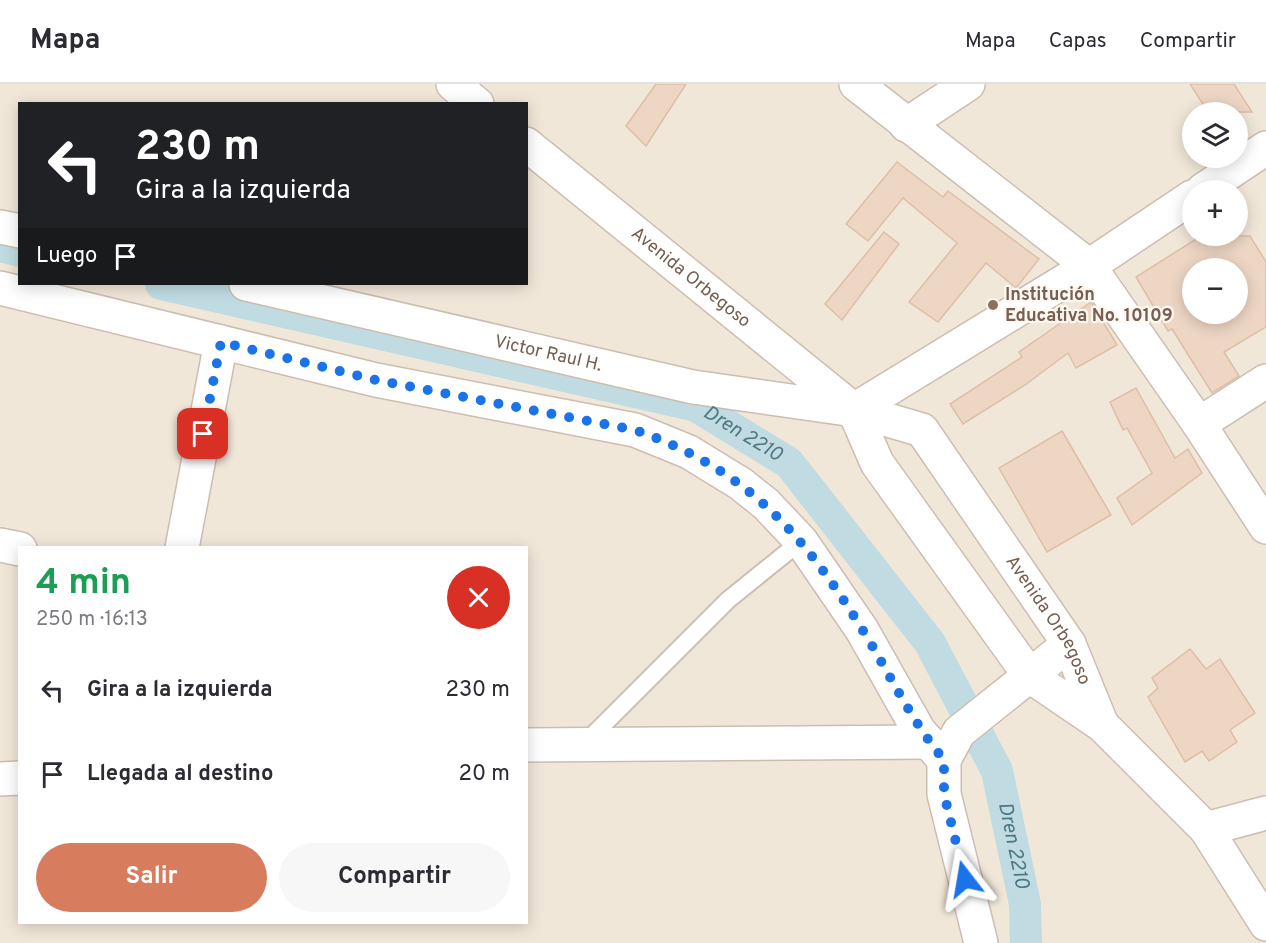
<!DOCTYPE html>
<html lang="es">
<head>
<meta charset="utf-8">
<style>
  body { margin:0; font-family:Overpass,sans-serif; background:#f7f7f7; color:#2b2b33; height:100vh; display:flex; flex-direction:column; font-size:22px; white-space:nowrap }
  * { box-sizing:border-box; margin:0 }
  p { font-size:20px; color:#7c7c81 }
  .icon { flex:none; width:33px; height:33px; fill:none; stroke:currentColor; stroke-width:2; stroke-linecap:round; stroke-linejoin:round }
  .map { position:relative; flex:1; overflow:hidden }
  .details { position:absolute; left:18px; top:462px; width:510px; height:378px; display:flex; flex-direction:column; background:#fff; border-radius:0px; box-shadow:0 3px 15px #0003 }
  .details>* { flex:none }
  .top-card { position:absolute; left:18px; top:18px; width:510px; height:183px; border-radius:0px; box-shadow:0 3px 15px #0003; background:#202124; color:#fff; overflow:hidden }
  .tools { position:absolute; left:1182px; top:18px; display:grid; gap:12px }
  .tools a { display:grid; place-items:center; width:66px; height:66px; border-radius:50%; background:#fff; box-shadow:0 3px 15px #0003; font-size:30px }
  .pin { position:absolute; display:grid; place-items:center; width:51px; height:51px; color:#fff; margin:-26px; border-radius:12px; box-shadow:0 3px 9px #0006 }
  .me { position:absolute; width:66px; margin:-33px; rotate:346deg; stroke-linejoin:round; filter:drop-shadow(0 0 4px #0008) }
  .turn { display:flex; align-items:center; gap:21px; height:126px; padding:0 18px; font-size:27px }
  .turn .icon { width:78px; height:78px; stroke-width:2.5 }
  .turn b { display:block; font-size:42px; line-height:51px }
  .then { display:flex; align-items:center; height:57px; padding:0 18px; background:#0003; gap:12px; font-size:22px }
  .round { display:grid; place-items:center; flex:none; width:63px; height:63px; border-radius:32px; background:#f7f7f7 }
  .headline { display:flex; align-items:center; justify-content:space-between; height:102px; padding:0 18px }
  h1 { font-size:36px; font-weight:700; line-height:45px; color:#1e9e55 }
  .button { display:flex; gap:12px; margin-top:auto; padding:12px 18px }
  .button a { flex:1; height:69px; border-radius:36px; background:#d77c5d; color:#fff; font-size:24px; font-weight:700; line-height:69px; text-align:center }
  .button a+a { background:#f7f7f7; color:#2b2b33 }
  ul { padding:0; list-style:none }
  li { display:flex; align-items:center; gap:18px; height:84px; padding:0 18px }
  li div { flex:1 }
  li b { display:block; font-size:22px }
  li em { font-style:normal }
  header { display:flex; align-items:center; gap:36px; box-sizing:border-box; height:84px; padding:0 30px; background:#fff; border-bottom:2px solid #e1e1e2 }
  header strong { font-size:28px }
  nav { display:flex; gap:33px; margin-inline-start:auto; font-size:21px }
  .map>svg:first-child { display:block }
  .residential { fill:#f1e7d9; fill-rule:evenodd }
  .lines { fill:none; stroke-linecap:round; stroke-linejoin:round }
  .canal { stroke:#c0dce2; stroke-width:32 }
  .building { fill:#edd6c4; stroke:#debea6; stroke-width:1.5; fill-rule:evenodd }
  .lane-casing { stroke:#ccbdb1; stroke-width:20 }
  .street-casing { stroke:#ccbdb1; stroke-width:36 }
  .secondary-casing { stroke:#cebeaf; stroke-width:36 }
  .lane { stroke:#fff; stroke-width:16 }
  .street { stroke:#fff; stroke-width:33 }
  .secondary { stroke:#fff; stroke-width:33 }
  .route { stroke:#1a73e8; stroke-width:10; stroke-dasharray:0 18 }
  .education-dot { fill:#8d6e63; stroke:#fdf9f0; stroke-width:2 }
  .labels { text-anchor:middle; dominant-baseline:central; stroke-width:4.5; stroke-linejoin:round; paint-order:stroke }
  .street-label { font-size:18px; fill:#735d50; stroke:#fdf9f0 }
  .education-label { font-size:18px; font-weight:bold; fill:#785e54; stroke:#fdf9f0; text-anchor:start }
  .water-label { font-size:20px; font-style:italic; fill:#4c7884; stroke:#fdf9f0 }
</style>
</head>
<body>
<header>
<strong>Mapa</strong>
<nav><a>Mapa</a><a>Capas</a><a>Compartir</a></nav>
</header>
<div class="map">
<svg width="1266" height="859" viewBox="0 0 1266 859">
  <rect width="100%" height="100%" fill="#faf5ea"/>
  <path class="residential" d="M 0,0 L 1266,0 L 1266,859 L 0,859 ZM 20,20 L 526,20 L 526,200 L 20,200 ZM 1192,28 L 1238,28 L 1238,74 L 1192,74 ZM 1192,106 L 1238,106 L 1238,152 L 1192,152 ZM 1192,184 L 1238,184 L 1238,230 L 1192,230 ZM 20,464 L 526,464 L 526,838 L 20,838 Z"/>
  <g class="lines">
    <g class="canal">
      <polyline points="0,162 20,167"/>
      <path id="s1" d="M 161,200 L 696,322 L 789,379 L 930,559 L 997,687 L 1025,820 L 1026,859"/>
    </g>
  </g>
  <g class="building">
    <polygon points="656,0 686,0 646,62 626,42"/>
    <polygon points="1190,0 1234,0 1252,28 1208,28"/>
    <polygon points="897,78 943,113 948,107 1039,175 1016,204 986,179 938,238 909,218 957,159 903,114 868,157 846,140"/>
    <polygon points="884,148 899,160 842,236 825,220"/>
    <path d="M 1201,152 L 1250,152 L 1266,178 L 1266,243 L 1224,268 L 1239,292 L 1212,309 L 1172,245 L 1168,247 L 1136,193 ZM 1192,184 L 1238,184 L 1238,230 L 1192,230 Z"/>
    <polygon points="1091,218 1117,261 1076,284 1068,269 1025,301 963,340 950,320 1022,273 1019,268"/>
    <polygon points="1136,304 1175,374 1188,365 1202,389 1132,441 1117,414 1152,389 1127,344 1123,346 1110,318"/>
    <polygon points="1062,347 1111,431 1047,468 999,384"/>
    <polygon points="1190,565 1206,585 1220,575 1255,629 1230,646 1237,658 1209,677 1202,667 1185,678 1148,613 1158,604 1152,594"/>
  </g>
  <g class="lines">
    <defs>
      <polyline id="lane" points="585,659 728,516 801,457"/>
      <g id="street">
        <polyline points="856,0 1089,182 1199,340 1266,443"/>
        <polyline points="906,41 968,0"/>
        <polyline points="1203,106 1266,64"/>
        <polyline points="0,143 20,147"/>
        <path id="s2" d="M 246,200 L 693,303 L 854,326 L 1089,182 L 1192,113"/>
        <polyline points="0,204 376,296 635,346 689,368 741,400 766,420 801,457 862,546 919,647 944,676"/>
        <polyline points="1199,340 1266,297"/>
        <polyline points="0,461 20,465"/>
        <polyline points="182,464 221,258"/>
        <polyline points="526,661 929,658"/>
        <polyline points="0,695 20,694"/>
        <polyline points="1206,745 1266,840"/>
        <polyline points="981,859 944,710 944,676 959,648 1069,560"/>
      </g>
      <g id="secondary">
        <polyline points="453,0 477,20"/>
        <path id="s3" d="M 526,60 L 854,326 L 922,346 L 1069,560 L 1102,641"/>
        <polyline points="854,326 877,379 1030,592 1102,641 1206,745 1266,729"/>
      </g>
    </defs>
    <use href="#lane" class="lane-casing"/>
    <use href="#street" class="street-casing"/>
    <use href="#secondary" class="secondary-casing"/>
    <use href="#lane" class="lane"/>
    <use href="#street" class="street"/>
    <use href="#secondary" class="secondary"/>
  </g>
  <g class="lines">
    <path class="route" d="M 203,350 L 221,258 L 376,296 L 635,346 C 746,385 802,448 862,545 C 890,590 910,635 944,676 L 944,710 L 965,795"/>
  </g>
  <circle class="education-dot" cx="993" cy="221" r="6"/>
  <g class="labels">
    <g class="street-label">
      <text stroke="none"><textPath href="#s3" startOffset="212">Avenida Orbegoso</textPath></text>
      <text stroke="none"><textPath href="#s2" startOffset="310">Victor Raul H.</textPath></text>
      <text stroke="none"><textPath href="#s3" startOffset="722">Avenida Orbegoso</textPath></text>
    </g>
    <g class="education-label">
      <text x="1005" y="211">Institución<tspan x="1005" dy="21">Educativa No. 10109</tspan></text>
    </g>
    <g class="water-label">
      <text stroke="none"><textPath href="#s1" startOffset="603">Dren 2210</textPath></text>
      <text stroke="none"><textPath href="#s1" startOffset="1107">Dren 2210</textPath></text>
    </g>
  </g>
</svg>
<div class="tools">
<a><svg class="icon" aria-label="layers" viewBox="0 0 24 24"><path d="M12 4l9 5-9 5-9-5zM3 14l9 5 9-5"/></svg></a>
<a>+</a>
<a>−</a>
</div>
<div class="pin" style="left:203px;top:350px;background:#d93025"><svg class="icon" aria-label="arrive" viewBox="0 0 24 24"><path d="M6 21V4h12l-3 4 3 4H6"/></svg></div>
<svg class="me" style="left:965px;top:795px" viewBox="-20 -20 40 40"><path d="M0-17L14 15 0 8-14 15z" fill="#1a73e8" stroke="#fff" stroke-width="4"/></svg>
<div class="top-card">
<div class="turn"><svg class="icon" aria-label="left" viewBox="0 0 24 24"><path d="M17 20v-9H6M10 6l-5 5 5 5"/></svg><div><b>230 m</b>Gira a la izquierda</div></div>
<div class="then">Luego<svg class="icon" aria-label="arrive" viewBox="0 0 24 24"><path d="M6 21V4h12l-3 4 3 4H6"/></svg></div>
</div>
<section class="details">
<div class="headline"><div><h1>4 min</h1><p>250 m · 16:13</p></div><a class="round" style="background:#d93025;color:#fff"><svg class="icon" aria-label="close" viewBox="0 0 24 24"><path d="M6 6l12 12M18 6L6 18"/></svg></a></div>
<ul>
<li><svg class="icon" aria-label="left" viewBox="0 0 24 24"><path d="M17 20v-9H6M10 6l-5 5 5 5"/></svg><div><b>Gira a la izquierda</b></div><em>230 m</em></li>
<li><svg class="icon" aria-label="arrive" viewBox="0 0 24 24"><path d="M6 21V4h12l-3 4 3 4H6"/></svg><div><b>Llegada al destino</b></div><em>20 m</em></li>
</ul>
<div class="button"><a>Salir</a><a>Compartir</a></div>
</section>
</div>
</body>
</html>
